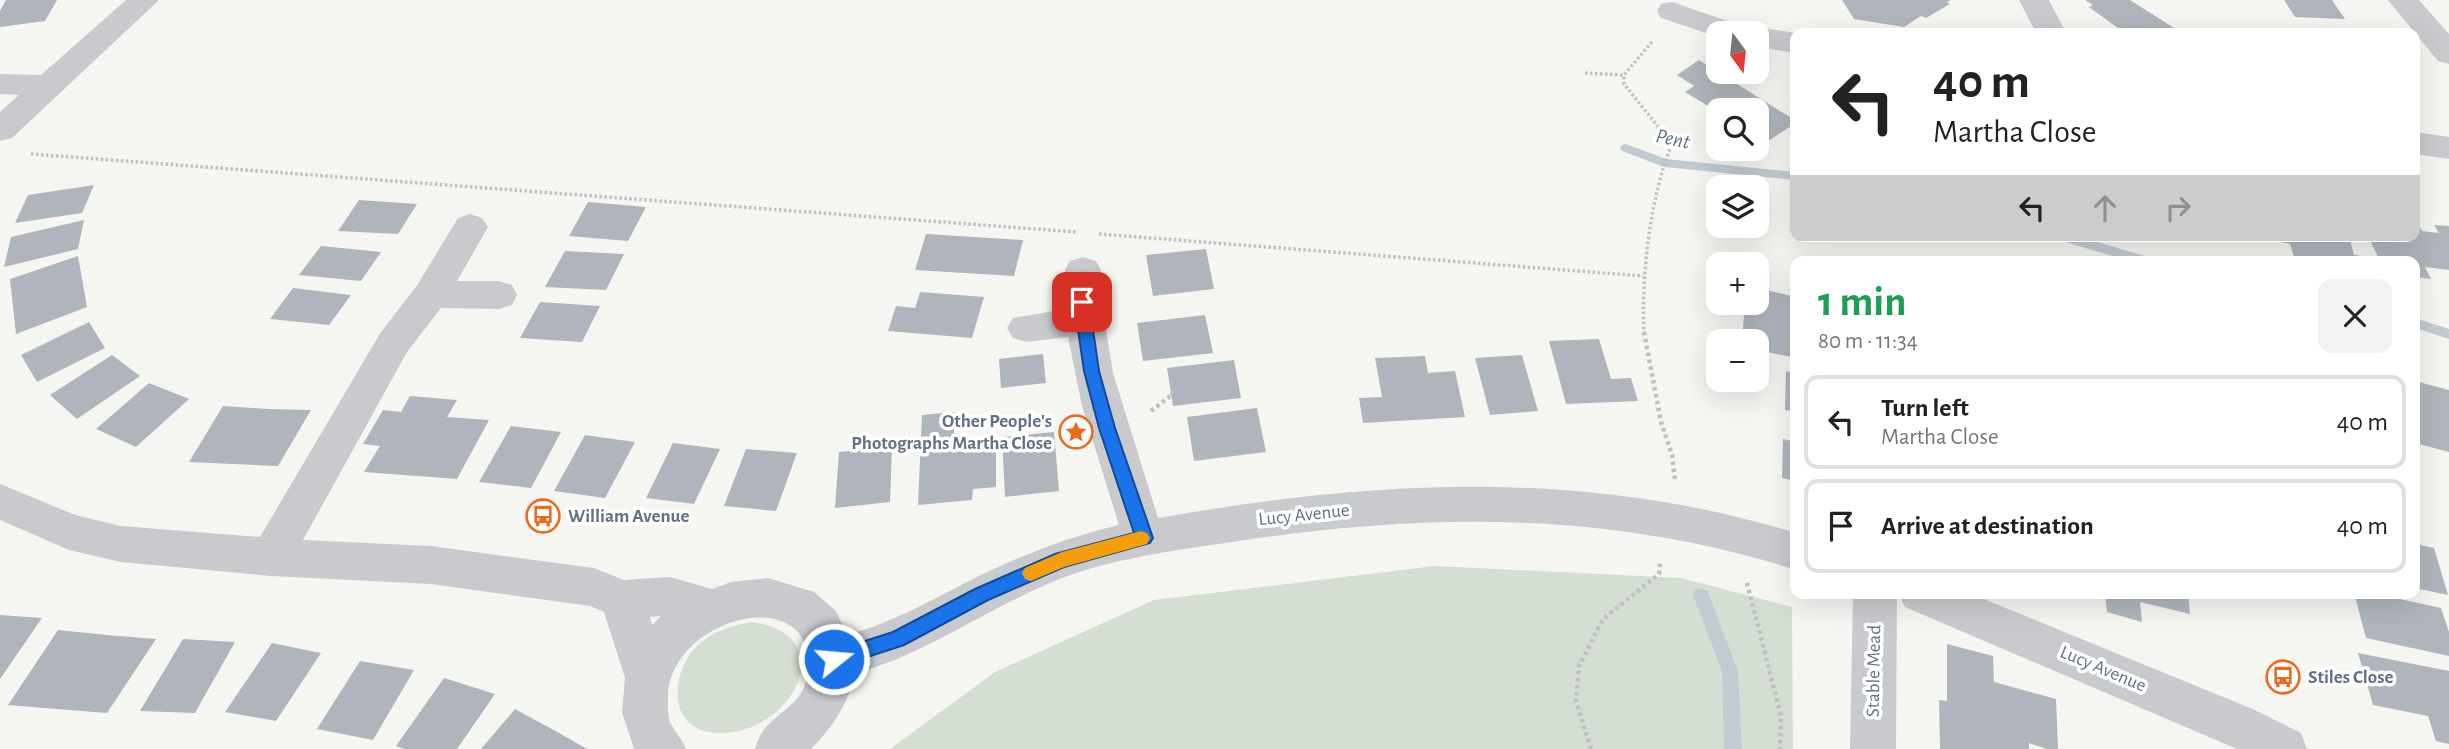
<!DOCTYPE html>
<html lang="en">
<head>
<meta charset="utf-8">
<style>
  body { margin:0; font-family:"Alegreya Sans",sans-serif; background:#f2f2f2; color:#222; height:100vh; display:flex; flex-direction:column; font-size:26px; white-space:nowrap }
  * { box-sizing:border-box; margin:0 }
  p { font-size:23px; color:#767676 }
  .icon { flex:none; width:38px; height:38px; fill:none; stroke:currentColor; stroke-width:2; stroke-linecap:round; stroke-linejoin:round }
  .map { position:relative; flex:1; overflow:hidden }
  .sheet { position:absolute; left:1790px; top:256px; width:630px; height:343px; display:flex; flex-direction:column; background:#fff; border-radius:14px; box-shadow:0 7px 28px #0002 }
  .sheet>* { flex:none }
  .top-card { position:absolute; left:1790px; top:28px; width:630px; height:214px; border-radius:14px; box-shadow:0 7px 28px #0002; background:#fff; color:#222; overflow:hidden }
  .needle { width:46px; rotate:165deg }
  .fabs { position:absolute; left:1706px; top:21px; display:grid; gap:14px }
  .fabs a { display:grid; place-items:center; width:63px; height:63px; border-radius:14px; background:#fff; box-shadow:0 7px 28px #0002; font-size:35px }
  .pin { position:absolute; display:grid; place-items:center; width:60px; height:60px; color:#fff; margin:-30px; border-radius:14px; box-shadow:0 4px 10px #0006 }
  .me { position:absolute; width:77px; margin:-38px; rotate:73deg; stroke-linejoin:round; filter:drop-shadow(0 0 5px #0008) }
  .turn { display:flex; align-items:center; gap:24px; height:147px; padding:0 28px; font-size:32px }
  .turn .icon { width:91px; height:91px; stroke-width:2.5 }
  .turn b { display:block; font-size:49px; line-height:60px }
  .lanes { display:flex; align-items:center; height:66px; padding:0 28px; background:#0003; justify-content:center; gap:35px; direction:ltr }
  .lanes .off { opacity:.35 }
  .round { display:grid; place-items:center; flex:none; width:74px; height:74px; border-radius:14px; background:#f2f2f2 }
  .summary { display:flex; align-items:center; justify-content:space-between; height:119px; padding:0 28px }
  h1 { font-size:42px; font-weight:700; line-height:52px; color:#1e9e55 }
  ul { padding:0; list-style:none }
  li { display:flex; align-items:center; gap:21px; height:94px; margin:0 14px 10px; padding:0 14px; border:4px solid #e0e0e0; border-radius:14px }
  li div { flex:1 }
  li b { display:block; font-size:26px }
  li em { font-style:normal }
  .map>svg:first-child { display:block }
  .green { fill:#d5ded3 }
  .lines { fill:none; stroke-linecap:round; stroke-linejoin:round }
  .stream { fill:#c3cbd2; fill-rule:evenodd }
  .building { fill:#b0b5bd }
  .path-far1 { stroke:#bfc0c3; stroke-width:3.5; stroke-dasharray:2.5 2.5; stroke-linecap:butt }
  .path { stroke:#bfc0c3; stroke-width:4.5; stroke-dasharray:3.5 3.5; stroke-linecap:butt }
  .minor { fill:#c8cace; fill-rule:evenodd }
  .route { fill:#1a73e8; stroke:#114b97; stroke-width:2 }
  .slow { fill:#f59e0b }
  .labels { text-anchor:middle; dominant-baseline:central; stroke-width:7; stroke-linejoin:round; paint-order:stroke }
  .poi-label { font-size:19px; font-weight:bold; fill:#637185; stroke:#fff; text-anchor:start }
  .street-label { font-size:19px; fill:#637185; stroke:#fff }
  .water-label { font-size:21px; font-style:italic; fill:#5f7382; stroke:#fff }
</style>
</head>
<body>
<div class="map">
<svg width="2449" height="749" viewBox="0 0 2449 749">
  <rect width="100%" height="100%" fill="#f5f6f2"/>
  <g class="green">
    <polygon points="1435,566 1681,578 1792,607 1793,749 890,749 995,672 1154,600"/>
    <path d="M 753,622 C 851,638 782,749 704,731 C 666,719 674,670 696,647 C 712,631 732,625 753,622 Z"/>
  </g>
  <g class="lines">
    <g class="stream">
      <polygon points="1626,144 1666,159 1796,172 1796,180 1664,167 1622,151 1620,148 1622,145"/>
      <polygon points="2054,236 2077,236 2151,258 2152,261 2129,261 2055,239"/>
      <polygon points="2415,318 2449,329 2449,339 2415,328"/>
      <polygon points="1701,588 1707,590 1709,595 1738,671 1742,749 1724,749 1722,671 1693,595 1695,590"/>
    </g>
  </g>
  <g class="building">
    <polygon points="6,0 57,0 45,21 0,27 0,11"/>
    <polygon points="1842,0 1951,0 1947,2 1950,4 1926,18 1921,16 1904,27 1854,19"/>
    <polygon points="2085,0 2130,0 2182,33 2125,33 2089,7 2093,5"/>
    <polygon points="2284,0 2332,0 2345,19 2295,17"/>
    <polygon points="1699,60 1796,121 1796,123 1757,148 1757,110 1718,112 1685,92 1694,86 1677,75"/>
    <polygon points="94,185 82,213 15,223 28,195"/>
    <polygon points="359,200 417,204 398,234 338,231"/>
    <polygon points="588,202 646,207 628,241 569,236"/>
    <polygon points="2415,217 2422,231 2439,233 2434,225 2449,226 2449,270 2425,267 2431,279 2415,277 2415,261 2380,261 2368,236 2415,236"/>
    <polygon points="84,220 78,249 4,267 11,237"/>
    <polygon points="926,234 1023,240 1014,276 915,270"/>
    <polygon points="2257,236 2349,236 2354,255 2362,256 2363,261 2295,260 2290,244"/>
    <polygon points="321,246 381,252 361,281 299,275"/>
    <polygon points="1206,249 1214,289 1153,296 1146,255"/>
    <polygon points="565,251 624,254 606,290 545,287"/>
    <polygon points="78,256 87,307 16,334 10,279"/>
    <polygon points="293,288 351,295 329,325 270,319"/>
    <polygon points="1757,288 1796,297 1796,358 1757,350 1757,341 1742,341 1745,303 1757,303"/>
    <polygon points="920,292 984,297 972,338 888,331 896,306 915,308"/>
    <polygon points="540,302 600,306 582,342 520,338"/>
    <polygon points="1205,315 1213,353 1143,361 1137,323"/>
    <polygon points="89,322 105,348 37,382 21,355"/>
    <polygon points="1599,339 1611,379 1631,378 1638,401 1566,404 1549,341"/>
    <polygon points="1043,354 1046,383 1001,388 999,359"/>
    <polygon points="112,355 140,376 77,419 50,395"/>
    <polygon points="1522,355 1538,411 1490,415 1475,358"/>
    <polygon points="1425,356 1428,373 1455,371 1465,417 1363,423 1359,398 1382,397 1375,358"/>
    <polygon points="1234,360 1241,398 1173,406 1167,368"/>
    <polygon points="1786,371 1796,373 1796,412 1785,410"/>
    <polygon points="2415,381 2449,390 2449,452 2415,443"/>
    <polygon points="149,383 189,399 136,447 96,429"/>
    <polygon points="410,396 457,400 447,417 489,420 457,479 364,472 380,446 363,444 383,410 401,412"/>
    <polygon points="223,406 268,409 311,410 278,466 189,462"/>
    <polygon points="1257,408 1266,452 1194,461 1187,417"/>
    <polygon points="954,412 954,442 996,439 996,487 973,489 972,500 918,505 922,415"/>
    <polygon points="511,426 561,432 531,488 479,482"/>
    <polygon points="1054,432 1059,491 1005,497 1002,437"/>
    <polygon points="585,435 635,442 605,498 554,491"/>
    <polygon points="1783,439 1796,442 1796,481 1782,478"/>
    <polygon points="673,443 720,449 694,504 646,498"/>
    <polygon points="892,447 890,502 835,508 839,452"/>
    <polygon points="746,449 797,453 776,511 724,506"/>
    <polygon points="2415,544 2434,548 2448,595 2415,588"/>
    <polygon points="2105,593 2188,593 2190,614 2140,602 2142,622 2107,612"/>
    <polygon points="2354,593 2372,593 2441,608 2449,632 2449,656 2366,638"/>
    <polygon points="0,615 42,618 0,679"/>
    <polygon points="58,630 107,635 156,639 107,713 8,705"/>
    <polygon points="183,639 235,642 195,713 140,711"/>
    <polygon points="272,643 321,653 276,721 225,712"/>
    <polygon points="1947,644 1993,656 1994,682 2056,699 2058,749 2047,749 2029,743 2029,749 1940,749 1939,700 1947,701"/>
    <polygon points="2358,653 2449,671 2449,744 2436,741 2428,716 2373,705"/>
    <polygon points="360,661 414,670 373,740 317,729"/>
    <polygon points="444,678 495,694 457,749 405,749 396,746"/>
    <polygon points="515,709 559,733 587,749 481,749"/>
  </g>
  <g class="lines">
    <g class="path-far1">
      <polyline points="1585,73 1624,75"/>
      <polyline points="31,154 1076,232"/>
      <polyline points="1099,234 1643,276"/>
      <path d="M 1644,334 C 1641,278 1650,196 1672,144 L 1624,84 L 1624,75 L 1651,43 L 1655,43"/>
    </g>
    <g class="path">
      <polyline points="1644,332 1661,422 1672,455 1675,480"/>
      <polyline points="1151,411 1173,394 1171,392"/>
      <polyline points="1747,583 1781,716 1780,749"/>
      <polyline points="1591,749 1576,701 1579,666 1603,619 1659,574 1660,562"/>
    </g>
    <g class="minor">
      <polygon points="126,0 159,0 12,138 0,141 0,112 19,95 0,94 0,74 41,75"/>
      <polygon points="2019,0 2049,0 2066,33 2036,33"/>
      <polygon points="2388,0 2419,0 2449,34 2449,64 2438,61"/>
      <polygon points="1672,2 1751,29 1757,27 1797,33 1796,53 1757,47 1757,33 1718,33 1718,37 1661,18 1657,11 1661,4"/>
      <polygon points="2415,132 2449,137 2449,159 2415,154"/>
      <path d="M 470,214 L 482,218 L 488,227 L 457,281 L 499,281 L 512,285 L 517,295 L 512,305 L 499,309 L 441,308 L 407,352 L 303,540 L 431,546 L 594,568 L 624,580 L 670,577 L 712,589 L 731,582 L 768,578 L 814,592 L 836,611 L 847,635 C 896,622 938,596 983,574 C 1027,553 1072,536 1119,525 L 1082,406 L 1068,337 L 1026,342 L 1013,338 L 1007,328 L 1013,318 L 1065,309 L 1065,270 L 1070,261 L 1083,257 L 1096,261 L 1101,270 L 1102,305 L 1113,373 L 1158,518 C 1375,480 1583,468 1796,533 L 1796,570 C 1614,512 1433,512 1246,540 C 1190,548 1133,555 1079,572 C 1000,598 934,652 853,674 C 851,702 830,730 811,749 L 755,749 C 757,744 758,739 761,734 C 774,713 803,705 807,677 C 823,579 672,614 668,695 C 668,704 667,714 670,722 C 673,729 682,739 686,749 L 634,749 L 622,712 L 625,678 L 604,612 L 590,606 L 431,584 L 271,576 L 121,562 L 69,550 L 0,520 L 0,484 L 75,515 L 121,526 L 260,537 L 381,332 L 418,284 L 458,218 ZM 661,616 L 652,625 L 650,617 Z"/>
      <polygon points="1853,593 1897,593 1896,749 1850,749"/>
      <polygon points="1898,593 1969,593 2255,710 2301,733 2307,749 2237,749 1905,607"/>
    </g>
  </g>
  <polygon class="route" points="1082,297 1089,302 1099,371 1115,428 1153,538 1150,543 1064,567 988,600 904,645 834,668 827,665 824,659 827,653 893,632 975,589 1055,554 1134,533 1099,428 1084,371 1074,302"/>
  <polygon class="slow" points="1141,531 1147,533 1150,538 1147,544 1064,567 1031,581 1025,579 1022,573 1025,568 1062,552"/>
  <defs>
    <symbol id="sight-ring" viewBox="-11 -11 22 22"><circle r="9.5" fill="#fff" stroke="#eb6b1d" stroke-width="1.5"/><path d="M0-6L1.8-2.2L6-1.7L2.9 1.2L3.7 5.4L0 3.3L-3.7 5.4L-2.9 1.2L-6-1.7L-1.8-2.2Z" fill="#eb6b1d"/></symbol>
    <symbol id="bus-ring" viewBox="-11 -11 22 22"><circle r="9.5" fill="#fff" stroke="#eb6b1d" stroke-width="1.5"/><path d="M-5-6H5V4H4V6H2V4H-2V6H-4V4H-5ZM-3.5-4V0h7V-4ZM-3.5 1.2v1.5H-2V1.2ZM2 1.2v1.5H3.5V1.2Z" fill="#eb6b1d"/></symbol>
  </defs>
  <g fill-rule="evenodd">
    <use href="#sight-ring" x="1057" y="413" width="38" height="38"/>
    <use href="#bus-ring" x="524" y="497" width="38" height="38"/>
    <use href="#bus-ring" x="2264" y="658" width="38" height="38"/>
  </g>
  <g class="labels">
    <g class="poi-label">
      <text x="1052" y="421" text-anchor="end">Other People's<tspan x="1052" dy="22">Photographs Martha Close</tspan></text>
      <text x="568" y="516">William Avenue</text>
      <text x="2308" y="677">Stiles Close</text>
    </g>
    <g class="street-label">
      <text transform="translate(1304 515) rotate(-6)">Lucy Avenue</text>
      <text transform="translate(2103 669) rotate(23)">Lucy Avenue</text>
      <text transform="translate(1874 671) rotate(-89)">Stable Mead</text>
    </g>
    <g class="water-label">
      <text transform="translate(1673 139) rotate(12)">Pent</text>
    </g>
  </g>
</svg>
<div class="fabs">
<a><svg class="needle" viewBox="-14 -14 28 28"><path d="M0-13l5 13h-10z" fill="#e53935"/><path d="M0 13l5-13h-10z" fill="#767676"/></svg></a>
<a><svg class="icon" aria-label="search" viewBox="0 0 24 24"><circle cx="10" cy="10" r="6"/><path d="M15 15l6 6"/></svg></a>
<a><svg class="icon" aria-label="layers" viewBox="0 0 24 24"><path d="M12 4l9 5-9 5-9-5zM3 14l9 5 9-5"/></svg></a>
<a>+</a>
<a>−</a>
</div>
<div class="pin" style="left:1082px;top:302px;background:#d93025"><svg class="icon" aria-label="arrive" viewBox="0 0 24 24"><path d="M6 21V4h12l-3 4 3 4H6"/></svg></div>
<svg class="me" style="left:834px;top:659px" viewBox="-20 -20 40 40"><circle r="17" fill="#1a73e8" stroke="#fff" stroke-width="3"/><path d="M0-11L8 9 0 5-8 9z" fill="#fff"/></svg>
<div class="top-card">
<div class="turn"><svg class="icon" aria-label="left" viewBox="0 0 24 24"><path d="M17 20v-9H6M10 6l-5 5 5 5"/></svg><div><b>40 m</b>Martha Close</div></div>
<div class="lanes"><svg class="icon" aria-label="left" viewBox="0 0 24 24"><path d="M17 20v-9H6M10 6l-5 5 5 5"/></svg><svg class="icon off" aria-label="ahead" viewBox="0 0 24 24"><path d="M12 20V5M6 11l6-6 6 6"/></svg><svg class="icon off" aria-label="right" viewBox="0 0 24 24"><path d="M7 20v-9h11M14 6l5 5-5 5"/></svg></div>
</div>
<section class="sheet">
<div class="summary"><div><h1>1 min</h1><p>80 m · 11:34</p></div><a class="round"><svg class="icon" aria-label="close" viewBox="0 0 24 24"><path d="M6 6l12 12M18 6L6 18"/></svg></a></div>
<ul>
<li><svg class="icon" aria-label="left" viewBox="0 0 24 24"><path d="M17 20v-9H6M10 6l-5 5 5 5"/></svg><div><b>Turn left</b><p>Martha Close</p></div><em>40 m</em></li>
<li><svg class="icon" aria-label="arrive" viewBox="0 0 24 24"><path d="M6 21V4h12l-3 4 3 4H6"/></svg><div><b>Arrive at destination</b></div><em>40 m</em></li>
</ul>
</section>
</div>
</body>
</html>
